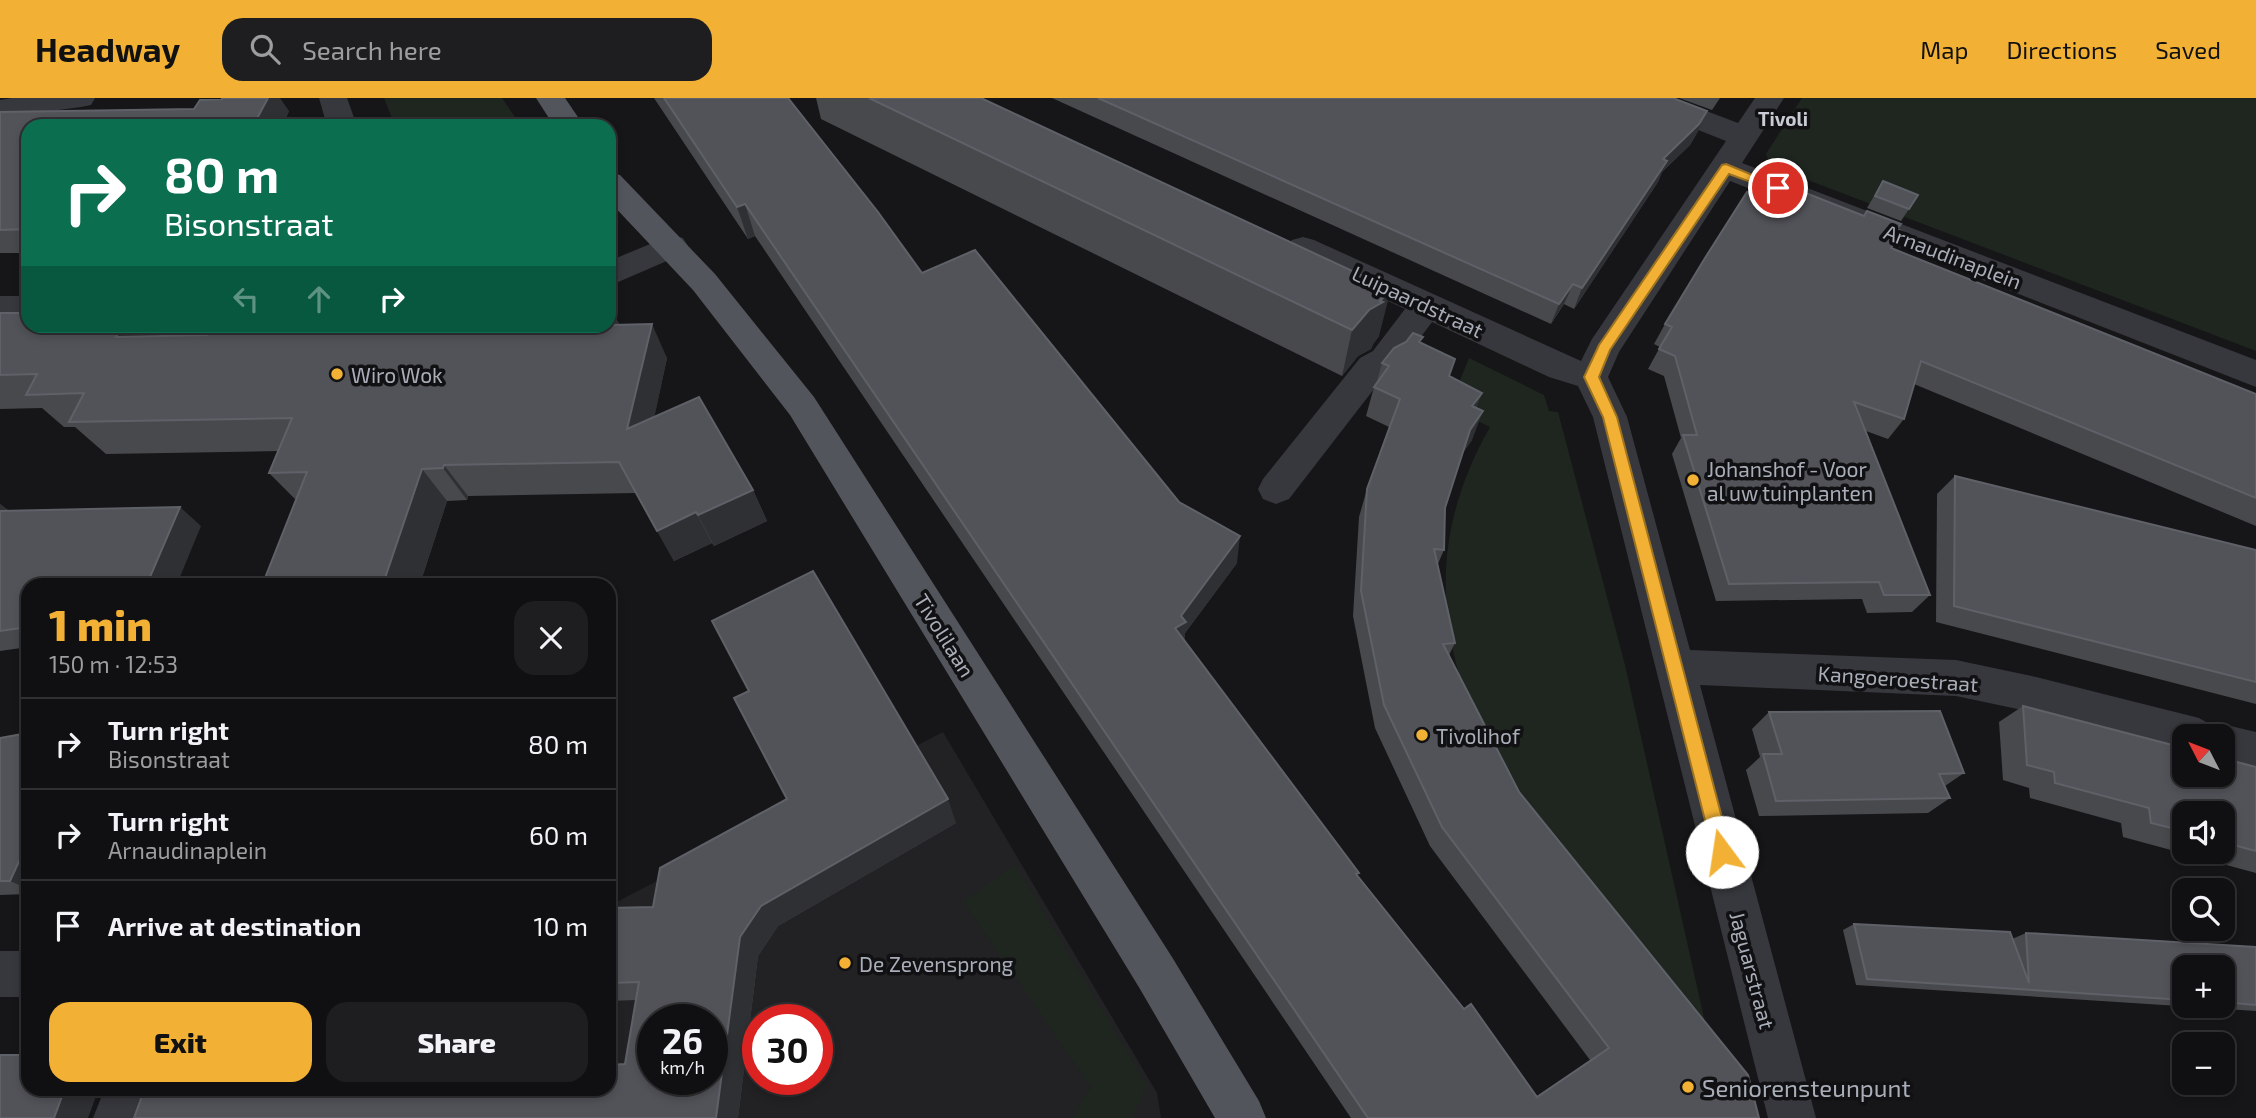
<!DOCTYPE html>
<html lang="en">
<head>
<meta charset="utf-8">
<style>
  body { margin:0; font-family:"Exo 2",sans-serif; background:#1e1e20; color:#f1f3f6; height:100vh; display:flex; flex-direction:column; font-size:26px; white-space:nowrap }
  * { box-sizing:border-box; margin:0 }
  p { font-size:23px; color:#9c9d9f }
  .icon { flex:none; width:38px; height:38px; fill:none; stroke:currentColor; stroke-width:2; stroke-linecap:round; stroke-linejoin:round }
  .map { position:relative; flex:1; overflow:hidden }
  .panel { position:absolute; left:21px; top:480px; width:595px; height:518px; display:flex; flex-direction:column; background:#101012; border-radius:21px; box-shadow:0 4px 10px #0003,0 0 0 2px #303032 }
  .panel>* { flex:none }
  .hud { position:absolute; left:21px; top:21px; width:595px; height:214px; border-radius:21px; box-shadow:0 4px 10px #0003,0 0 0 2px #303032; background:#0b6e4f; color:#fff; overflow:hidden }
  .needle { width:46px; rotate:312deg }
  .fabs { position:absolute; left:2172px; top:626px; display:grid; gap:14px }
  .fabs a { display:grid; place-items:center; width:63px; height:63px; border-radius:14px; background:#101012; box-shadow:0 4px 10px #0003,0 0 0 2px #303032; font-size:35px }
  .speed { position:absolute; left:637px; top:906px; display:flex; gap:14px; font-size:35px; font-weight:700; text-align:center }
  .speed>* { display:grid; place-content:center; width:91px; height:91px; border-radius:50%; background:#101012; box-shadow:0 4px 10px #0003,0 0 0 2px #303032; line-height:1 }
  .speed small { font-size:18px; font-weight:400 }
  .speed .limit { border:10px solid #d22; background:#fff; color:#111 }
  .pin { position:absolute; display:grid; place-items:center; width:60px; height:60px; color:#fff; margin:-30px; border:4px solid #fff; border-radius:50%; box-shadow:0 2px 7px #0007 }
  .me { position:absolute; width:77px; margin:-38px; rotate:346deg; stroke-linejoin:round; filter:drop-shadow(0 0 5px #0008) }
  .turn { display:flex; align-items:center; gap:24px; height:147px; padding:0 28px; font-size:32px }
  .turn .icon { width:91px; height:91px; stroke-width:2.5 }
  .turn b { display:block; font-size:49px; line-height:60px }
  .lanes { display:flex; align-items:center; height:66px; padding:0 28px; background:#0003; justify-content:center; gap:35px; direction:ltr }
  .lanes .off { opacity:.35 }
  .round { display:grid; place-items:center; flex:none; width:74px; height:74px; border-radius:21px; background:#1e1e20 }
  .overview { display:flex; align-items:center; justify-content:space-between; height:119px; padding:0 28px }
  h1 { font-size:42px; font-weight:800; line-height:52px; color:#f2b134 }
  .primary-button { display:flex; gap:14px; margin-top:auto; padding:14px 28px }
  .primary-button a { flex:1; height:80px; border-radius:21px; background:#f2b134; color:#111; font-size:28px; font-weight:800; line-height:80px; text-align:center }
  .primary-button a+a { background:#1e1e20; color:#f1f3f6 }
  ul { padding:0; list-style:none }
  li { display:flex; align-items:center; gap:21px; height:91px; padding:0 28px; border-top:2px solid #303032 }
  li div { flex:1 }
  li b { display:block; font-size:26px }
  li em { font-style:normal }
  header { display:flex; align-items:center; gap:42px; box-sizing:border-box; height:98px; padding:0 35px; background:#f2b134; color:#111 }
  header strong { font-size:33px }
  nav { display:flex; gap:38px; margin-inline-start:auto; font-size:24px }
  .search { width:490px; height:63px; background:#1e1e20; display:flex; align-items:center; gap:18px; box-sizing:border-box; padding:0 24px; border-radius:21px; color:#9c9d9f; font-size:26px }
  .map>svg:first-child { display:block }
  .built { fill:#222225; fill-rule:evenodd }
  .green { fill:#1e261f }
  .lines { fill:none; stroke-linecap:round; stroke-linejoin:round }
  .minor { fill:#37383d; fill-rule:evenodd }
  .major { fill:#53555c; fill-rule:evenodd }
  .wall { fill:#47494d; fill-rule:evenodd }
  .shaded-wall { fill:#2f3033 }
  .building { fill:#525359; stroke:#5f6168; stroke-width:2; fill-rule:evenodd }
  .route { fill:#f2b134; stroke:#9d7322; stroke-width:2 }
  .poi-dot { fill:#f2b134; stroke:#111113; stroke-width:2.5 }
  .labels { text-anchor:middle; dominant-baseline:central; stroke-width:7; stroke-linejoin:round; paint-order:stroke }
  .far-neighbourhood-label { font-size:19px; font-weight:bold; fill:#c9ccd4; stroke:#111113 }
  .street-label { font-size:21px; fill:#a8adb8; stroke:#111113 }
  .poi-label { font-size:21px; fill:#a8adb8; stroke:#111113; text-anchor:start }
  .near-poi-label { font-size:24px; fill:#a8adb8; stroke:#111113; text-anchor:start }
</style>
</head>
<body>
<header>
<strong>Headway</strong>
<div class="search"><svg class="icon" aria-label="search" viewBox="0 0 24 24"><circle cx="10" cy="10" r="6"/><path d="M15 15l6 6"/></svg>Search here</div>
<nav><a>Map</a><a>Directions</a><a>Saved</a></nav>
</header>
<div class="map">
<svg width="2256" height="1020" viewBox="0 0 2256 1020">
  <rect width="100%" height="100%" fill="#161618"/>
  <path class="built" d="M 943,634 L 1157,995 L 1161,1020 L 491,1020 L 609,990 L 609,808 ZM 653,922 L 712,922 L 712,982 L 653,982 ZM 758,922 L 817,922 L 817,982 L 758,982 Z"/>
  <g class="green">
    <polygon points="384,0 502,0 521,28 395,28"/>
    <polygon points="1802,0 2256,0 2256,253 1779,71 1769,64 1766,56"/>
    <path d="M 1469,260 L 1544,297 L 1549,313 L 1558,314 L 1625,567 L 1713,960 C 1668,903 1623,846 1578,789 C 1557,763 1533,738 1515,710 C 1505,694 1498,675 1490,657 C 1436,543 1426,442 1490,329 L 1449,309 Z"/>
    <polygon points="1015,767 1147,987 1132,1020 1072,1020 1091,989 963,803"/>
  </g>
  <g class="lines">
    <g class="minor">
      <polygon points="12,0 95,0 91,7 81,9 0,20 0,2"/>
      <polygon points="319,0 347,0 357,28 327,28"/>
      <polygon points="1631,0 1672,0 1738,25 1755,0 1784,0 1742,65 2256,262 2256,289 1730,83 1619,254 1608,279 1627,319 1690,552 1956,562 2036,579 2199,620 2215,629 2222,626 2256,634 2256,672 2222,664 2222,639 2184,639 2184,654 2036,615 1956,598 1700,587 1816,1020 1768,1020 1593,319 1578,288 1549,279 1432,224 1397,271 1384,278 1289,401 1276,406 1263,401 1258,391 1263,381 1360,260 1373,253 1405,211 1292,158 1287,150 1292,142 1303,139 1314,142 1581,263 1592,241 1726,43 1635,7"/>
      <polygon points="672,137 683,140 688,148 683,156 609,188 609,163"/>
      <rect x="0" y="198" width="28" height="24"/>
      <rect x="0" y="853" width="28" height="46"/>
      <polygon points="105,990 153,990 141,1020 93,1020"/>
    </g>
    <g class="major">
      <polygon points="536,0 565,0 584,28 554,28"/>
      <polygon points="609,74 620,77 715,176 814,299 1172,859 1259,1003 1266,1020 1215,1020 1140,891 790,317 693,192 609,103"/>
    </g>
  </g>
  <g class="wall">
    <polygon points="654,0 788,0 922,175 1179,404 1237,465 1185,535 1184,542 1357,778 1464,911 1537,998 1590,962 1430,748 1375,630 1353,518 1359,419 1367,391 1389,329 1366,318 1374,289 1377,283 1382,265 1422,245 1449,279 1482,295 1476,310 1472,342 1462,356 1445,410 1444,452 1437,468 1455,545 1449,557 1519,694 1759,1020 1351,1020 755,138 748,141"/>
    <polygon points="816,0 981,0 1379,238 1373,246 1371,251 1358,258 1342,278 821,21"/>
    <polygon points="1052,0 1673,0 1707,13 1697,35 1690,47 1662,74 1658,84 1574,211 1564,206 1551,226"/>
    <polygon points="1679,0 1720,0 1712,12"/>
    <polygon points="194,11 289,13 282,28 28,28 28,155 0,155 0,14"/>
    <polygon points="1883,83 1909,111 1901,123 1867,110"/>
    <polygon points="1755,96 1897,131 1891,150 2256,296 2256,428 1914,286 1904,321 1888,341 1866,333 1930,497 1912,514 1867,515 1862,501 1716,503 1672,356 1681,340 1664,278 1648,271 1660,249 1654,246 1665,226"/>
    <polygon points="0,215 144,228 154,239 207,237 347,228 613,215 619,226 667,260 654,319 753,392 767,423 714,448 712,445 674,463 636,395 468,398 467,402 447,403 420,486 256,486 263,485 296,402 269,375 278,353 106,356 75,329 64,329 42,310 0,311"/>
    <polygon points="1955,378 2256,452 2256,606 1936,524 1937,396"/>
    <polygon points="0,406 9,413 201,428 28,486 28,549 0,553"/>
    <path d="M 2023,608 L 2256,669 L 2256,775 L 2123,739 L 2121,725 L 2030,700 L 2029,690 L 2003,682 L 1999,624 ZM 2184,716 L 2222,716 L 2222,754 L 2184,754 Z"/>
    <polygon points="1769,614 1964,675 1945,688 1950,700 1928,715 1759,718 1746,672 1760,659 1752,631"/>
    <polygon points="28,635 28,796 0,797 0,640"/>
    <polygon points="956,725 778,828 758,858 738,1020 134,1020 625,966 636,902 609,903 609,810 653,809"/>
    <path d="M 1854,826 L 2012,841 L 2026,835 L 2256,849 L 2256,913 L 1856,887 L 1843,832 ZM 2184,870 L 2222,870 L 2222,908 L 2184,908 Z"/>
  </g>
  <g class="shaded-wall">
    <polygon points="268,0 280,0 289,13 282,28 253,28"/>
    <polygon points="1707,13 1697,35 1690,47 1662,74 1658,84 1574,211 1582,190 1663,61"/>
    <polygon points="745,106 755,138 748,141 737,109"/>
    <polygon points="1573,186 1564,206 1551,226 1559,206"/>
    <polygon points="1391,191 1379,238 1373,246 1371,251 1358,258 1342,278 1352,232 1369,212 1380,203"/>
    <polygon points="613,215 630,249 611,227"/>
    <polygon points="652,226 667,260 645,363 627,331"/>
    <polygon points="122,228 144,228 163,247 116,239"/>
    <polygon points="1482,295 1471,324 1472,308"/>
    <polygon points="1483,313 1472,342 1459,360 1470,332"/>
    <polygon points="444,367 468,398 467,402 443,370"/>
    <polygon points="422,371 447,403 420,486 383,486"/>
    <polygon points="753,392 767,423 714,448 698,417"/>
    <polygon points="0,406 19,420 0,422"/>
    <polygon points="180,409 201,428 177,486 147,486"/>
    <polygon points="696,414 712,445 674,463 657,433"/>
    <polygon points="1240,438 1237,465 1185,535 1184,549 1175,530 1181,518"/>
    <polygon points="948,701 956,725 778,828 758,858 738,1020 716,1020 740,839 761,808"/>
    <polygon points="28,744 28,791 10,783"/>
    <polygon points="65,990 99,990 88,1020 54,1020"/>
  </g>
  <g class="building">
    <polygon points="222,0 268,0 253,28 28,28 28,131 0,132 0,14 194,11 200,2 222,1"/>
    <polygon points="664,0 788,0 878,114 922,175 975,152 1179,404 1240,438 1181,518 1186,524 1175,530 1359,775 1356,776 1464,911 1471,906 1537,999 1609,950 1442,729 1384,607 1361,493 1367,391 1400,301 1374,289 1389,268 1382,265 1394,250 1406,244 1413,235 1423,239 1419,244 1455,261 1449,278 1482,295 1472,308 1483,313 1470,332 1445,410 1444,452 1434,451 1455,545 1443,546 1519,694 1748,977 1759,1020 1368,1020 745,106 737,109"/>
    <polygon points="869,0 981,0 1391,191 1380,203 1383,204 1369,212 1352,232"/>
    <polygon points="1098,0 1673,0 1707,13 1699,26 1663,61 1667,63 1582,190 1573,186 1559,206"/>
    <polygon points="1765,79 1864,118 1867,113 1901,126 1897,131 1901,133 1891,150 2256,296 2256,400 1921,263 1904,321 1854,304 1930,497 1884,497 1879,484 1729,486 1683,337 1697,337 1675,258 1659,251 1672,229 1665,226 1705,160 1747,94 1755,96"/>
    <polygon points="1883,83 1918,97 1909,111 1875,98"/>
    <polygon points="0,215 28,215 28,228 122,228 116,239 207,237 210,230 347,228 609,228 609,215 613,215 611,227 652,226 627,331 699,299 753,392 698,417 696,414 657,433 619,364 444,367 443,370 422,371 383,486 256,486 256,485 263,485 307,374 269,375 292,320 69,324 84,295 26,297 37,276 0,277"/>
    <polygon points="1955,378 2256,452 2256,584 1954,508"/>
    <polygon points="180,409 147,486 28,486 28,529 0,533 0,413"/>
    <path d="M 813,473 L 948,701 L 761,808 L 740,839 L 716,1020 L 134,1020 L 145,990 L 609,990 L 609,967 L 625,966 L 639,884 L 609,885 L 609,810 L 653,809 L 660,770 L 787,701 L 734,600 L 749,593 L 712,523 ZM 653,922 L 712,922 L 712,982 L 653,982 Z"/>
    <polygon points="2023,608 2184,650 2184,677 2222,677 2222,660 2256,669 2256,753 2222,744 2222,716 2184,716 2184,733 2151,725 2149,710 2055,685 2054,674 2027,667"/>
    <polygon points="1940,613 1964,675 1939,676 1950,700 1776,703 1763,656 1782,656 1769,614"/>
    <polygon points="28,635 28,744 10,783 0,783 0,640"/>
    <polygon points="1854,826 2010,834 2029,885 2026,835 2256,849 2256,907 2222,904 2222,870 2184,870 2184,902 1867,881"/>
    <polygon points="0,957 28,957 28,990 65,990 54,1020 0,1020"/>
  </g>
  <polygon class="route" points="1726,66 1784,90 1778,94 1729,76 1610,252 1599,279 1617,319 1731,754 1728,760 1722,763 1716,760 1713,754 1603,319 1584,279 1599,247 1722,67"/>
  <g class="poi-dot">
    <circle cx="337" cy="276" r="7"/>
    <circle cx="1693" cy="382" r="7"/>
    <circle cx="1422" cy="637" r="7"/>
    <circle cx="845" cy="865" r="7"/>
    <circle cx="1688" cy="989" r="7"/>
  </g>
  <g class="labels">
    <g class="far-neighbourhood-label">
      <text x="1783" y="20">Tivoli</text>
    </g>
    <g class="street-label">
      <text transform="translate(1953 158) rotate(21)">Arnaudinaplein</text>
      <text transform="translate(1418 203) rotate(25)">Luipaardstraat</text>
      <text transform="translate(945 537) rotate(58)">Tivolilaan</text>
      <text transform="translate(1898 580) rotate(4)">Kangoeroestraat</text>
      <text transform="translate(1753 872) rotate(75)">Jaguarstraat</text>
    </g>
    <g class="poi-label">
      <text x="351" y="276">Wiro Wok</text>
      <text x="1707" y="370">Johanshof - Voor<tspan x="1707" dy="24">al uw tuinplanten</tspan></text>
      <text x="1436" y="637">Tivolihof</text>
      <text x="859" y="865">De Zevensprong</text>
    </g>
    <g class="near-poi-label">
      <text x="1702" y="989">Seniorensteunpunt</text>
    </g>
  </g>
</svg>
<div class="fabs">
<a><svg class="needle" viewBox="-14 -14 28 28"><path d="M0-13l5 13h-10z" fill="#e53935"/><path d="M0 13l5-13h-10z" fill="#9c9d9f"/></svg></a>
<a><svg class="icon" aria-label="sound" viewBox="0 0 24 24"><path d="M4 9h4l5-4v14l-5-4H4zM17 9q2 3 0 6"/></svg></a>
<a><svg class="icon" aria-label="search" viewBox="0 0 24 24"><circle cx="10" cy="10" r="6"/><path d="M15 15l6 6"/></svg></a>
<a>+</a>
<a>−</a>
</div>
<div class="speed"><div>26<small>km/h</small></div><div class="limit">30</div></div>
<div class="pin" style="left:1778px;top:90px;background:#d93025"><svg class="icon" aria-label="arrive" viewBox="0 0 24 24"><path d="M6 21V4h12l-3 4 3 4H6"/></svg></div>
<svg class="me" style="left:1722px;top:754px" viewBox="-20 -20 40 40"><circle r="19" fill="#fff"/><path d="M0-13L10 11 0 6-10 11z" fill="#f2b134"/></svg>
<div class="hud">
<div class="turn"><svg class="icon" aria-label="right" viewBox="0 0 24 24"><path d="M7 20v-9h11M14 6l5 5-5 5"/></svg><div><b>80 m</b>Bisonstraat</div></div>
<div class="lanes"><svg class="icon off" aria-label="left" viewBox="0 0 24 24"><path d="M17 20v-9H6M10 6l-5 5 5 5"/></svg><svg class="icon off" aria-label="ahead" viewBox="0 0 24 24"><path d="M12 20V5M6 11l6-6 6 6"/></svg><svg class="icon" aria-label="right" viewBox="0 0 24 24"><path d="M7 20v-9h11M14 6l5 5-5 5"/></svg></div>
</div>
<section class="panel">
<div class="overview"><div><h1>1 min</h1><p>150 m · 12:53</p></div><a class="round"><svg class="icon" aria-label="close" viewBox="0 0 24 24"><path d="M6 6l12 12M18 6L6 18"/></svg></a></div>
<ul>
<li><svg class="icon" aria-label="right" viewBox="0 0 24 24"><path d="M7 20v-9h11M14 6l5 5-5 5"/></svg><div><b>Turn right</b><p>Bisonstraat</p></div><em>80 m</em></li>
<li><svg class="icon" aria-label="right" viewBox="0 0 24 24"><path d="M7 20v-9h11M14 6l5 5-5 5"/></svg><div><b>Turn right</b><p>Arnaudinaplein</p></div><em>60 m</em></li>
<li><svg class="icon" aria-label="arrive" viewBox="0 0 24 24"><path d="M6 21V4h12l-3 4 3 4H6"/></svg><div><b>Arrive at destination</b></div><em>10 m</em></li>
</ul>
<div class="primary-button"><a>Exit</a><a>Share</a></div>
</section>
</div>
</body>
</html>
